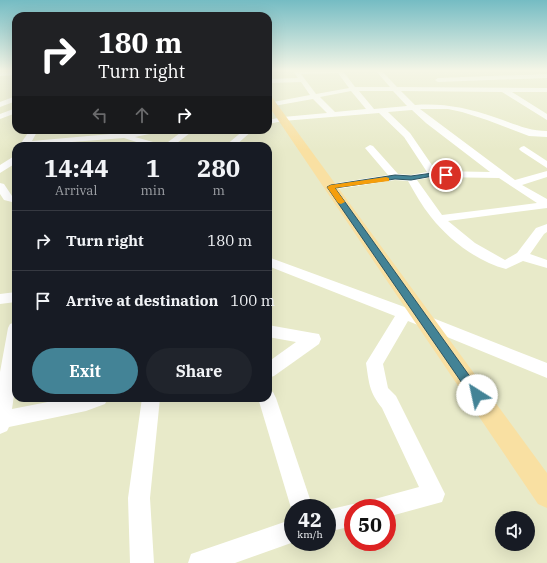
<!DOCTYPE html>
<html lang="en">
<head>
<meta charset="utf-8">
<style>
  body { margin:0; font-family:"IBM Plex Serif",serif; background:#20242c; color:#f1f3f6; height:100vh; display:flex; flex-direction:column; font-size:15px; white-space:nowrap }
  * { box-sizing:border-box; margin:0 }
  p { font-size:13px; color:#9ea1a6 }
  .icon { flex:none; width:22px; height:22px; fill:none; stroke:currentColor; stroke-width:2; stroke-linecap:round; stroke-linejoin:round }
  .map { position:relative; flex:1; overflow:hidden }
  .sheet { position:absolute; left:12px; top:142px; width:260px; height:260px; display:flex; flex-direction:column; background:#171b24; border-radius:12px; box-shadow:0 4px 16px #0002 }
  .sheet>* { flex:none }
  .banner { position:absolute; left:12px; top:12px; width:260px; height:122px; border-radius:12px; box-shadow:0 4px 16px #0002; background:#202124; color:#fff; overflow:hidden }
  .buttons { position:absolute; left:495px; top:511px; display:grid; gap:8px }
  .buttons a { display:grid; place-items:center; width:40px; height:40px; border-radius:50%; background:#171b24; box-shadow:0 4px 16px #0002; font-size:20px }
  .speed { position:absolute; left:284px; top:499px; display:flex; gap:8px; font-size:20px; font-weight:700; text-align:center }
  .speed>* { display:grid; place-content:center; width:52px; height:52px; border-radius:50%; background:#171b24; box-shadow:0 4px 16px #0002; line-height:1 }
  .speed small { font-size:10px; font-weight:400 }
  .speed .limit { border:6px solid #d22; background:#fff; color:#111 }
  .pin { position:absolute; display:grid; place-items:center; width:34px; height:34px; color:#fff; margin:-17px; border:2px solid #fff; border-radius:50%; box-shadow:0 1px 4px #0007 }
  .me { position:absolute; width:44px; margin:-22px; rotate:325deg; stroke-linejoin:round; filter:drop-shadow(0 0 3px #0008) }
  .turn { display:flex; align-items:center; gap:14px; height:84px; padding:0 20px; font-size:18px }
  .turn .icon { width:52px; height:52px; stroke-width:2.5 }
  .turn b { display:block; font-size:28px; line-height:34px }
  .lanes { display:flex; align-items:center; height:38px; padding:0 20px; background:#0003; justify-content:center; gap:20px; direction:ltr }
  .lanes .off { opacity:.35 }
  .eta { display:flex; justify-content:space-evenly; align-items:center; height:68px; text-align:center }
  .eta b { font-size:24px; font-weight:800; line-height:28px }
  .primary-button { display:flex; gap:8px; margin-top:auto; padding:8px 20px }
  .primary-button a { flex:1; height:46px; border-radius:24px; background:#438396; color:#fff; font-size:16px; font-weight:800; line-height:46px; text-align:center }
  .primary-button a+a { background:#20242c; color:#f1f3f6 }
  ul { padding:0; list-style:none }
  li { display:flex; align-items:center; gap:12px; height:60px; padding:0 20px; border-top:1px solid #363941 }
  li div { flex:1 }
  li b { display:block; font-size:15px }
  li em { font-style:normal }
  .map>svg:first-child { display:block }
  .lines { fill:none; stroke-linecap:round; stroke-linejoin:round }
  .minor { fill:#fff; fill-rule:evenodd }
  .major { fill:#f9e0a2; fill-rule:evenodd }
  .route { fill:#438396; stroke:#2c5562 }
  .slow { fill:#f59e0b }
</style>
</head>
<body>
<div class="map">
<svg width="547" height="563" viewBox="0 0 547 563">
  <rect width="100%" height="100%" fill="#e8eac9"/>
  <g class="lines">
    <g class="minor">
      <polygon points="16,71 16,75 0,76 0,72"/>
      <path d="M 293,71 L 343,71 L 355,87 L 390,87 L 376,71 L 382,71 L 397,87 L 547,88 L 547,92 L 512,92 L 547,114 L 547,120 L 502,92 L 401,91 L 415,105 C 443,103 468,108 494,117 C 512,123 528,131 547,131 L 547,137 L 529,136 L 487,120 L 462,112 L 448,109 L 420,109 L 515,180 L 547,171 L 547,177 L 522,185 L 547,199 L 547,208 L 448,221 L 475,243 L 505,260 L 517,253 L 536,228 L 547,224 L 547,232 L 544,234 L 530,254 L 547,260 L 547,268 L 523,261 L 506,269 C 478,262 449,240 431,217 C 422,206 415,193 408,181 L 395,180 L 331,190 L 327,189 L 326,187 L 327,185 L 331,184 L 388,175 L 365,148 L 370,145 L 373,146 L 398,174 L 411,175 L 427,172 L 404,137 L 379,113 L 283,121 L 268,124 L 268,120 L 283,117 L 327,113 L 313,99 L 268,107 L 268,103 L 310,95 L 301,82 L 268,83 L 268,79 L 298,78 ZM 338,73 L 349,88 L 316,94 L 301,74 ZM 351,91 L 366,109 L 335,112 L 320,97 ZM 359,91 L 393,91 L 407,106 L 374,109 ZM 412,110 L 426,123 L 490,172 L 436,171 L 410,133 L 388,112 ZM 433,177 L 499,178 L 537,203 L 442,215 L 417,180 Z"/>
      <polygon points="547,74 547,78 438,82 435,80 438,78"/>
      <polygon points="16,96 16,101 0,107 0,102"/>
      <polygon points="16,108 16,113 0,119 0,114"/>
      <polygon points="30,130 38,130 32,141 133,132 144,130 160,130 159,132 135,137 164,145 184,130 194,130 173,146 149,146 124,138 19,146"/>
      <polygon points="244,130 253,130 235,146 225,146"/>
      <polygon points="524,146 547,161 547,168 521,151 519,149 521,147"/>
      <polygon points="16,155 16,163 0,173 0,165"/>
      <polygon points="0,183 4,184 12,196 16,197 16,203 4,200 0,194"/>
      <path d="M 268,257 L 410,309 L 547,363 L 547,378 L 408,321 L 383,364 L 388,388 L 396,396 L 445,494 L 442,502 L 387,517 L 387,508 L 368,508 L 371,500 L 419,487 L 382,408 C 369,392 369,383 366,363 L 395,316 L 268,266 Z"/>
      <polygon points="16,292 16,302 0,304 0,294"/>
      <polygon points="16,322 16,382 12,409 68,398 108,398 105,404 86,411 9,427 7,431 0,434 0,372 8,328 10,324"/>
      <polygon points="268,325 313,333 319,334 321,339 319,344 274,376 268,378 268,362 296,342 268,337"/>
      <polygon points="268,390 273,392 276,398 313,508 293,508 293,513 291,508 258,398 268,398"/>
      <polygon points="142,398 160,398 150,498 154,563 130,563 128,498"/>
      <polygon points="353,504 361,508 353,508 353,526 327,532 327,510"/>
      <polygon points="293,519 293,542 294,542 235,563 188,563 191,554"/>
    </g>
    <polygon class="major" points="268,95 271,96 547,473 547,508 538,504 268,105"/>
  </g>
  <linearGradient id="sky" x2="0" y2="1"><stop stop-color="#75bcc3"/><stop offset="0.47" stop-color="#f5f6e7"/><stop offset="1" stop-color="#f5f6e7" stop-opacity="0"/></linearGradient>
  <rect width="547" height="150" fill="url(#sky)"/>
  <polygon class="route" points="433,173 446,173 450,175 446,177 433,176 411,180 395,179 335,188 481,392 483,395 481,399 477,401 473,399 327,187 331,185 395,175 411,176"/>
  <polygon class="slow" points="386,177 389,178 389,181 335,188 345,202 341,204 338,203 327,187 331,185"/>
</svg>
<div class="buttons">
<a><svg class="icon" aria-label="sound" viewBox="0 0 24 24"><path d="M4 9h4l5-4v14l-5-4H4zM17 9q2 3 0 6"/></svg></a>
</div>
<div class="speed"><div>42<small>km/h</small></div><div class="limit">50</div></div>
<div class="pin" style="left:446px;top:175px;background:#d93025"><svg class="icon" aria-label="arrive" viewBox="0 0 24 24"><path d="M6 21V4h12l-3 4 3 4H6"/></svg></div>
<svg class="me" style="left:477px;top:395px" viewBox="-20 -20 40 40"><circle r="19" fill="#fff"/><path d="M0-13L10 11 0 6-10 11z" fill="#438396"/></svg>
<div class="banner">
<div class="turn"><svg class="icon" aria-label="right" viewBox="0 0 24 24"><path d="M7 20v-9h11M14 6l5 5-5 5"/></svg><div><b>180 m</b>Turn right</div></div>
<div class="lanes"><svg class="icon off" aria-label="left" viewBox="0 0 24 24"><path d="M17 20v-9H6M10 6l-5 5 5 5"/></svg><svg class="icon off" aria-label="ahead" viewBox="0 0 24 24"><path d="M12 20V5M6 11l6-6 6 6"/></svg><svg class="icon" aria-label="right" viewBox="0 0 24 24"><path d="M7 20v-9h11M14 6l5 5-5 5"/></svg></div>
</div>
<section class="sheet">
<div class="eta">
<div><b>14:44</b><p>Arrival</p></div>
<div><b>1</b><p>min</p></div>
<div><b>280</b><p>m</p></div>
</div>
<ul>
<li><svg class="icon" aria-label="right" viewBox="0 0 24 24"><path d="M7 20v-9h11M14 6l5 5-5 5"/></svg><div><b>Turn right</b></div><em>180 m</em></li>
<li><svg class="icon" aria-label="arrive" viewBox="0 0 24 24"><path d="M6 21V4h12l-3 4 3 4H6"/></svg><div><b>Arrive at destination</b></div><em>100 m</em></li>
</ul>
<div class="primary-button"><a>Exit</a><a>Share</a></div>
</section>
</div>
</body>
</html>
